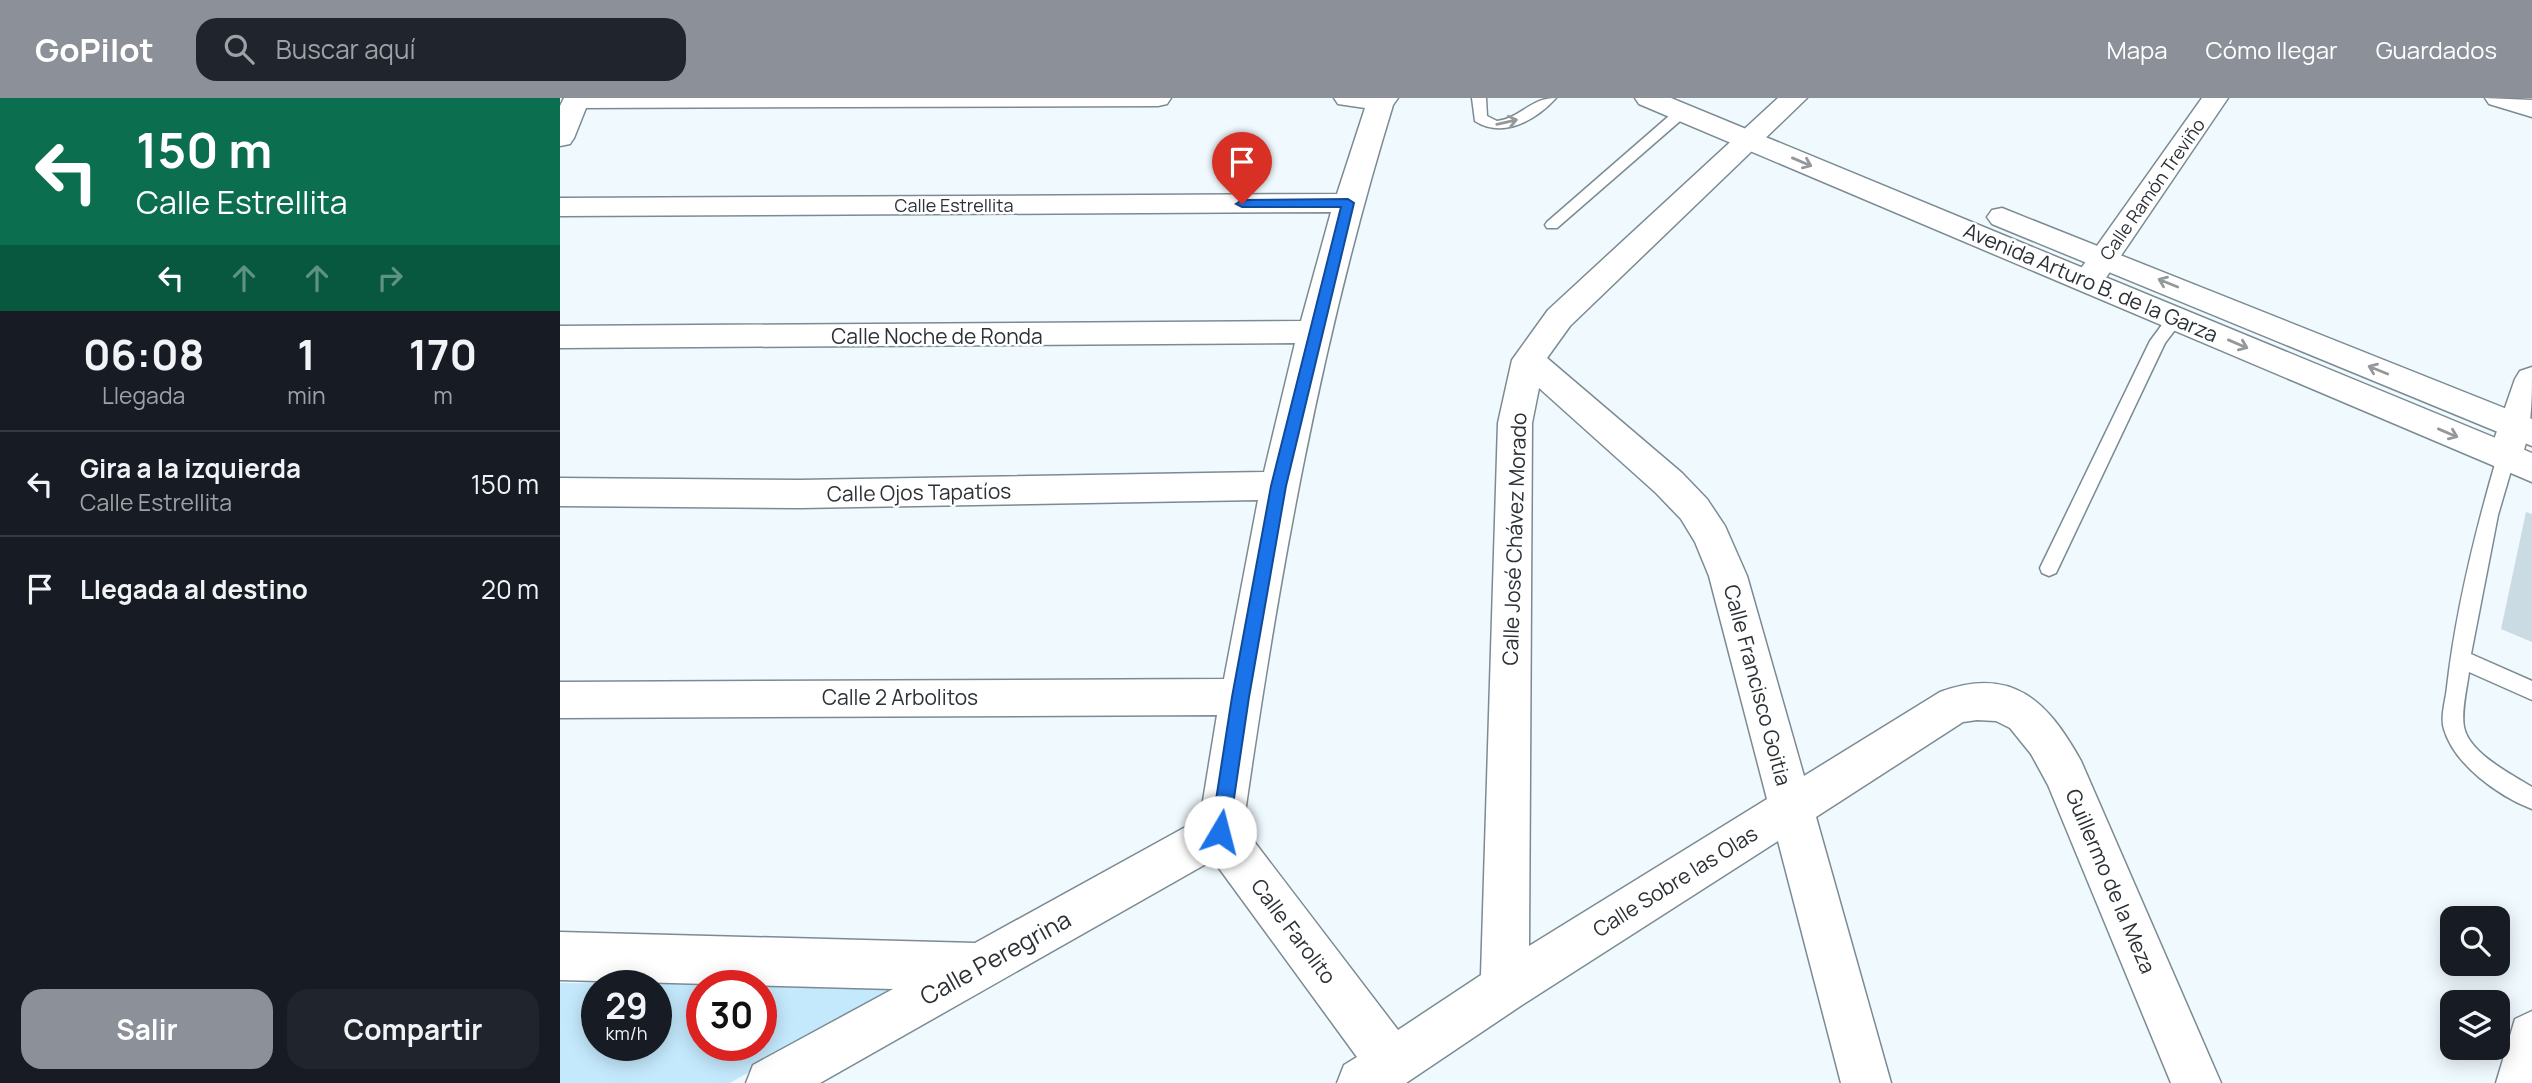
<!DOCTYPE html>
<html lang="es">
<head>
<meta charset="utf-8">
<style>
  body { margin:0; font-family:Manrope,sans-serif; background:#20242c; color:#f1f3f6; height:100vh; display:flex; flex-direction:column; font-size:26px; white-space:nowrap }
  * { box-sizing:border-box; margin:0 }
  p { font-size:23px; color:#9ea1a6 }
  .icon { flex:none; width:38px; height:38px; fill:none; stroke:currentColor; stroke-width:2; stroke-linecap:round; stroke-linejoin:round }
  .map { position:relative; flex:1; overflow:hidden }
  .drawer { display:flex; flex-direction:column; background:#171b24; width:560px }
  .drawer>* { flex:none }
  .banner { background:#0b6e4f; color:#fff; overflow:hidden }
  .buttons { position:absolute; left:1880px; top:808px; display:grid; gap:14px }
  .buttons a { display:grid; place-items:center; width:70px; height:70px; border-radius:14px; background:#171b24; box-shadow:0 4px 18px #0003; font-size:35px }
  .speed { position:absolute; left:21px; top:872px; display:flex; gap:14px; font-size:35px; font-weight:700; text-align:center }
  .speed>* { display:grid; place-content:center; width:91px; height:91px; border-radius:50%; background:#171b24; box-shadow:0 4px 18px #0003; line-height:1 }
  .speed small { font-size:18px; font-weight:400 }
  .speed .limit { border:10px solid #d22; background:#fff; color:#111 }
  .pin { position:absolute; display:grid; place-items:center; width:60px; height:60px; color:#fff; margin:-72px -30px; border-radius:50% 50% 50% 0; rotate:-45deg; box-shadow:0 0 7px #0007 }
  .pin .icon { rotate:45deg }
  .me { position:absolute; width:77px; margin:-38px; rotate:8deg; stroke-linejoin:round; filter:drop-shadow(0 0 5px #0008) }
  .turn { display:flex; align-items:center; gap:24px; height:147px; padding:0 21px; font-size:32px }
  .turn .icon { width:91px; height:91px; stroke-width:2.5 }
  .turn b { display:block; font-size:49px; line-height:60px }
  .lanes { display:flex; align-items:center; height:66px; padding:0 21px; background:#0003; justify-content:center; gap:35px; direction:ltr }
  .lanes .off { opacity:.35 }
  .eta { display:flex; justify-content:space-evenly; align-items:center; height:119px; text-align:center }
  .eta b { font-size:42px; font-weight:700; line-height:49px }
  .action { display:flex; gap:14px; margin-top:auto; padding:14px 21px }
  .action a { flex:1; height:80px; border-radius:21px; background:#8c9099; color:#fff; font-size:28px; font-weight:700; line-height:80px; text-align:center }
  .action a+a { background:#20242c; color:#f1f3f6 }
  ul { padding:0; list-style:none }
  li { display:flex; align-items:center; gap:21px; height:105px; padding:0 21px; border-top:2px solid #363941 }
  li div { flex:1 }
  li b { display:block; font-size:26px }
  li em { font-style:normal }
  header { display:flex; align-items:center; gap:42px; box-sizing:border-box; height:98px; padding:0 35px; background:#8c9099; color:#fff }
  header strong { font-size:33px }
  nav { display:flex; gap:38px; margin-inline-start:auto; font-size:24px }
  .search { width:490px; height:63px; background:#20242c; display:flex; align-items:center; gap:18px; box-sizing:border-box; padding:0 24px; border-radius:21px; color:#9ea1a6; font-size:26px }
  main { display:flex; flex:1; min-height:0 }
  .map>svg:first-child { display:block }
  .green { fill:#c4e9fd; fill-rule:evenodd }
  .building { fill:#cbdbe4 }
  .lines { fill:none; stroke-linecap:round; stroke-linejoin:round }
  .service-casing { stroke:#7c8b93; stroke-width:3 }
  .minor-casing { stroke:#7c8b93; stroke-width:3 }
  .tertiary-casing { stroke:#7c8b93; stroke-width:3 }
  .service { fill:#fff; fill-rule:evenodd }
  .minor { fill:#fff; fill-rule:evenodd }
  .tertiary { fill:#fff; fill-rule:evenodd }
  .oneway { stroke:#95989a }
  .route { fill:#1a73e8; stroke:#114b97; stroke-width:2 }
  .labels { text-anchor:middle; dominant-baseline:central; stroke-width:5; stroke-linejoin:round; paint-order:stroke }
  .far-street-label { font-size:18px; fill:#2b3135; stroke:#fff }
  .street-label { font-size:21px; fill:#2b3135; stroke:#fff }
  .near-street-label { font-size:24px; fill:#2b3135; stroke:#fff }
</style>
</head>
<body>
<header>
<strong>GoPilot</strong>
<div class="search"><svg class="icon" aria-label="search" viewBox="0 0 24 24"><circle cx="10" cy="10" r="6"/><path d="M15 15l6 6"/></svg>Buscar aquí</div>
<nav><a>Mapa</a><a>Cómo llegar</a><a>Guardados</a></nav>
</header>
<main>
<section class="drawer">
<div class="banner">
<div class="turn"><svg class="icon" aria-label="left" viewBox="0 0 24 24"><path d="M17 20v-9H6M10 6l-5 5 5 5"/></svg><div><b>150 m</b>Calle Estrellita</div></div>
<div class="lanes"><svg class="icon" aria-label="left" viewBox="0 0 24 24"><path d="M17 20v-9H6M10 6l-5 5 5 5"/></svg><svg class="icon off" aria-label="ahead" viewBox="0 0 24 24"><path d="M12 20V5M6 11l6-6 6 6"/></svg><svg class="icon off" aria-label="ahead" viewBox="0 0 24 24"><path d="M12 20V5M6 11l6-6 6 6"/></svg><svg class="icon off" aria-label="right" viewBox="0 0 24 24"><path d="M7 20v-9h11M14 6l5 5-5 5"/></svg></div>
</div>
<div class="eta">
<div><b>06:08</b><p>Llegada</p></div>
<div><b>1</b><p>min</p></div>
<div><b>170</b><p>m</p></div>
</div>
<ul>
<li><svg class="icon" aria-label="left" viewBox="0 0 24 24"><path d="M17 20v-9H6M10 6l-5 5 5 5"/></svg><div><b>Gira a la izquierda</b><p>Calle Estrellita</p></div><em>150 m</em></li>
<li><svg class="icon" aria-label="arrive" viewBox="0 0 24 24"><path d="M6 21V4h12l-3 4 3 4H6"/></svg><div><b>Llegada al destino</b></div><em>20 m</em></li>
</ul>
<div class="action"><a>Salir</a><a>Compartir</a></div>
</section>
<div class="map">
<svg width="1972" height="985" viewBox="0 0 1972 985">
  <rect width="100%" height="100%" fill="#eff9fe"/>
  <path class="green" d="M 0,885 L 340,887 L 170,985 L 0,985 ZM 37,887 L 96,887 L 96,947 L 37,947 ZM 142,887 L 201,887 L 201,947 L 142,947 Z"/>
  <polygon class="building" points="1966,414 1972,416 1972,544 1941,531"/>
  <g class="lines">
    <defs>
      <g id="service">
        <path d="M 912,0 L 926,0 L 927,18 L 937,23 C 961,20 970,0 996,0 C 976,22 943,41 915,23 Z"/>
        <polygon points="1122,10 1129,14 1127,17 997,130 987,130 985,127 987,124 1117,11"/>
        <polygon points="1616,215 1624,220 1605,245 1496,475 1489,478 1482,475 1480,470 1590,243 1610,216"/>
        <path d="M 1946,352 L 1952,354 L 1955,359 L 1938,417 L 1911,556 L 1972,583 L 1972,602 L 1909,574 C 1907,590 1901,613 1904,629 C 1909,655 1951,676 1972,689 L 1972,711 C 1938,698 1894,666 1884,631 C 1880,619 1886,601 1887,589 C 1896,511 1915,434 1937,359 L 1940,354 Z"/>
      </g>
      <g id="minor">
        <polygon points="4,0 611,0 607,6 598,8 16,10 7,8"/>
        <path d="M 774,0 L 838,0 L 833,7 C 760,244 718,482 683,729 L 838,932 L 921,877 L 938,325 L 952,262 L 988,212 L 1218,0 L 1247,0 L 1010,228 L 987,260 L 1122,375 L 1147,401 L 1165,428 L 1187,478 L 1244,678 L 1380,594 C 1453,567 1488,604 1521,663 L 1661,985 L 1611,985 L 1488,687 L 1471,656 L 1450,630 L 1436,623 L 1417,622 L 1403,624 L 1256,719 L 1331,985 L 1281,985 L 1218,743 L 962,907 L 846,985 L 777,985 L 784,967 L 797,959 L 653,762 L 260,985 L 186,985 L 193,967 L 333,891 L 0,882 L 0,834 L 415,845 L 640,721 L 657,617 L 0,620 L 0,584 L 664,581 L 698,402 L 240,410 L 0,408 L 0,380 L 240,382 L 704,374 L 735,245 L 0,250 L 0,228 L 741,223 L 771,114 L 0,118 L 0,100 L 777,96 L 805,10 L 778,6 ZM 979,290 L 1096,395 L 1121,421 L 1135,444 L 1149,478 L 1207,701 L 969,848 L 972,325 Z"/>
        <polygon points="1642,0 1668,0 1539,190 1528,193 1517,190 1512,183 1517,176"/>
        <polygon points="1925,0 1972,2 1972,19 1929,6"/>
        <path d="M 1972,269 C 1972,304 1972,337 1958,368 L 1946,372 L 1934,368 L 1928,359 L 1955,281 L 1960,273 Z"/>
        <polygon points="1972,913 1972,985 1936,985 1955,921"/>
      </g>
      <g id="tertiary">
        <polygon points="4,0 30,0 14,40 10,46 0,48 0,8"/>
        <polygon points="1075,0 1111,0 1972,355 1972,384 1079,6"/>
        <polygon points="1442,110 1972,321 1972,348 1432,126 1427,119 1432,112"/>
      </g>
    </defs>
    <use href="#service" class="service-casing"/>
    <use href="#minor" class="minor-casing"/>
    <use href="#tertiary" class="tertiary-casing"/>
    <use href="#service" class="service"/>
    <use href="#minor" class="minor"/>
    <use href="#tertiary" class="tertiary"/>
  </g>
  <defs><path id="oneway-shaft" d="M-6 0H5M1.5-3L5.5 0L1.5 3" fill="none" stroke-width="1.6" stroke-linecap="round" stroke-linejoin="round" transform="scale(1.75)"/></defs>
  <g class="oneway">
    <use href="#oneway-shaft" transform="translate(947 24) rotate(-13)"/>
    <use href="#oneway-shaft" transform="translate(1242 64) rotate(23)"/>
    <use href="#oneway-shaft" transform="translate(1608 185) rotate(-158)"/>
    <use href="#oneway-shaft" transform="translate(1678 246) rotate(23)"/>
    <use href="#oneway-shaft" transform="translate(1818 272) rotate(-158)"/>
    <use href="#oneway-shaft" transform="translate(1888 335) rotate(23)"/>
  </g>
  <polygon class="route" points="788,101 794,105 726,388 689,599 669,734 667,740 660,743 654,740 651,734 672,599 711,388 781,109 682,109 676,106 682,102"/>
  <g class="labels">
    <g class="far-street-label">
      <text transform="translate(1592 91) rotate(-55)">Calle Ramón Treviño</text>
      <text x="394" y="107">Calle Estrellita</text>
    </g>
    <g class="street-label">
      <text transform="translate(1531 184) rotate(23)">Avenida Arturo B. de la Garza</text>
      <text x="377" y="238">Calle Noche de Ronda</text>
      <text transform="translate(359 394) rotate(-1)">Calle Ojos Tapatíos</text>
      <text transform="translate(954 441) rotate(-88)">Calle José Chávez Morado</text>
      <text transform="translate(1198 587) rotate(75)">Calle Francisco Goitia</text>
      <text x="340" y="599">Calle 2 Arbolitos</text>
      <text transform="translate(1115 783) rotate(-32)">Calle Sobre las Olas</text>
      <text transform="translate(1551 783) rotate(67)">Guillermo de la Meza</text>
      <text transform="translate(734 833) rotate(53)">Calle Farolito</text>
    </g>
    <g class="near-street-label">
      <text transform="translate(435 859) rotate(-29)">Calle Peregrina</text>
    </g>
  </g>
</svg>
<div class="buttons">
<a><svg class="icon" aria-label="search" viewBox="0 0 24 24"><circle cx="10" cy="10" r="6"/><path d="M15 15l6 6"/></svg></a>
<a><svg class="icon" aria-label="layers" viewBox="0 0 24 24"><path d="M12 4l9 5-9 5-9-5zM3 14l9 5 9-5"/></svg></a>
</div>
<div class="speed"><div>29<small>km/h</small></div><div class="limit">30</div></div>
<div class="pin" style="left:682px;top:106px;background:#d93025"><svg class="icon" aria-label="arrive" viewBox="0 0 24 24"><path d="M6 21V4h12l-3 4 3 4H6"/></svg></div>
<svg class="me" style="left:660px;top:734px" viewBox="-20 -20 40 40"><circle r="19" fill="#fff"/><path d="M0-13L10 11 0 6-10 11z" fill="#1a73e8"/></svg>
</div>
</main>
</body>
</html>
